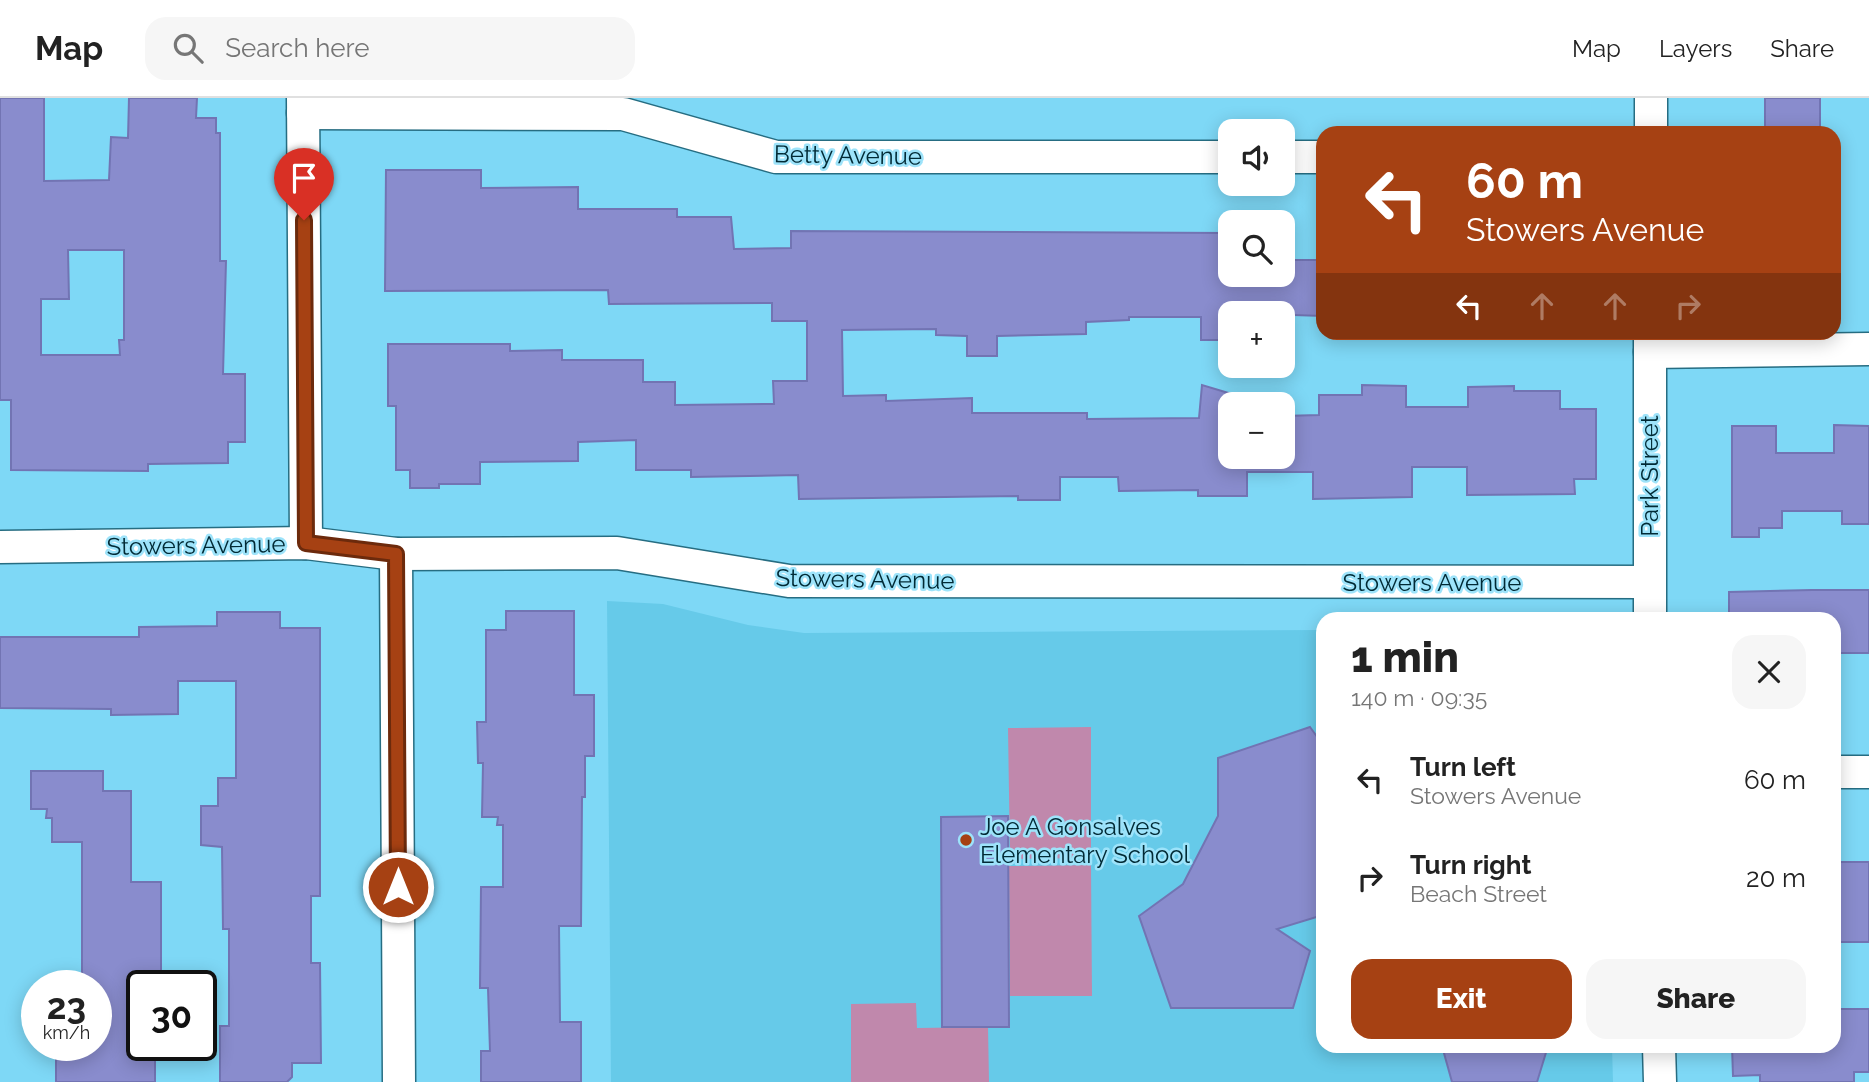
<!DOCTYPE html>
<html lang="en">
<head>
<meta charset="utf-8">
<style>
  body { margin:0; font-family:Raleway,sans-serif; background:#f6f6f6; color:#222; height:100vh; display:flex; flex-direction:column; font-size:26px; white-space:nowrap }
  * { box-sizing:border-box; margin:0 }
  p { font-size:23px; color:#767676 }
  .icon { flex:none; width:38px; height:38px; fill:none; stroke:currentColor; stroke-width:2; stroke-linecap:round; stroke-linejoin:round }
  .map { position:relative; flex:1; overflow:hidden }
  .details { position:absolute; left:1316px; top:514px; width:525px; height:441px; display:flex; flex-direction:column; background:#fff; border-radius:21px; box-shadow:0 4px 18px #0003 }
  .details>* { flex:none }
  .guide { position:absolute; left:1316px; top:28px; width:525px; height:214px; border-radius:21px; box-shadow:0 4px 18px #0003; background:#a64113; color:#fff; overflow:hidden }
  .tools { position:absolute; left:1218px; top:21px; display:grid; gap:14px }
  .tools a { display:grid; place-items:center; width:77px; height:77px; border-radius:14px; background:#fff; box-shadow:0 4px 18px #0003; font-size:35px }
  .speed { position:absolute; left:21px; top:872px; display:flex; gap:14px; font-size:35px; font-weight:700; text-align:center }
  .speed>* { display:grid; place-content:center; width:91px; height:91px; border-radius:50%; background:#fff; box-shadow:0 4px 18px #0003; line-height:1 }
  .speed small { font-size:18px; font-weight:400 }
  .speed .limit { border:4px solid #111; border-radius:10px; background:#fff; color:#111 }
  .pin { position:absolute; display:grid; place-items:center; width:60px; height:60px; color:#fff; margin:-72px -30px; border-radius:50% 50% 50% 0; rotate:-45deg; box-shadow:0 0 7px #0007 }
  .pin .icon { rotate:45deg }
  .me { position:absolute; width:77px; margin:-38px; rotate:0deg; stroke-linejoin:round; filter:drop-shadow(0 0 5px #0008) }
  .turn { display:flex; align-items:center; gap:24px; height:147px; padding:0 35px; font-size:32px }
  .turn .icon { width:91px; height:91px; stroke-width:2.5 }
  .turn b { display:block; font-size:49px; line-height:60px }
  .lanes { display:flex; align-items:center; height:66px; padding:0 35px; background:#0003; justify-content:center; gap:35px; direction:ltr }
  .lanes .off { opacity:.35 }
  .round { display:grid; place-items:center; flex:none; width:74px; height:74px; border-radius:21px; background:#f6f6f6 }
  .head { display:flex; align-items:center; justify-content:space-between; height:119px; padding:0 35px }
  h1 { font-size:42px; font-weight:800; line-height:52px }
  .button { display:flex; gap:14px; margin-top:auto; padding:14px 35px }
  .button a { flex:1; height:80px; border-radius:21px; background:#a64113; color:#fff; font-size:28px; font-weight:800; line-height:80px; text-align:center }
  .button a+a { background:#f6f6f6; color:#222 }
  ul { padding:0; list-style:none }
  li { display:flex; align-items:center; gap:21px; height:98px; padding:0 35px }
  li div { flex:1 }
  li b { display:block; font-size:26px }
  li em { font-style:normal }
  header { display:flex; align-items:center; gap:42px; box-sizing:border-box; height:98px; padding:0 35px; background:#fff; border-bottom:2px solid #e0e0e0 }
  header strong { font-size:33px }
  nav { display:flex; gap:38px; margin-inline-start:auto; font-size:24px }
  .search { width:490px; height:63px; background:#f6f6f6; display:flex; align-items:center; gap:18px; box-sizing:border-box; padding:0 24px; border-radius:21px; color:#767676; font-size:26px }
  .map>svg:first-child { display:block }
  .built { fill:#66cae9 }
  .green { fill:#c088ac }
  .building { fill:#898ccd; stroke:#7274b3; stroke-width:2; fill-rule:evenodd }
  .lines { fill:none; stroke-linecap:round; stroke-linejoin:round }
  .street-casing { stroke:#266d82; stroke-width:35 }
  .street { stroke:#fff; stroke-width:32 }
  .route-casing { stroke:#6c2a0c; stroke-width:18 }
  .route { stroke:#a64113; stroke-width:12 }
  .poi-dot { fill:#a64113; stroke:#9de3fa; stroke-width:2.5 }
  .labels { text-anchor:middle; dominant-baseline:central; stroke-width:5; stroke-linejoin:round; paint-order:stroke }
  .street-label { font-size:24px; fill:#012a35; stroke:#9de3fa }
  .poi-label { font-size:24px; fill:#012a35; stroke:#9de3fa; text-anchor:start }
</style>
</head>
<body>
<header>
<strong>Map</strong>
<div class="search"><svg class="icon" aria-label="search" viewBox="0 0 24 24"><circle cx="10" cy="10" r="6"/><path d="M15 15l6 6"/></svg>Search here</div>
<nav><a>Map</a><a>Layers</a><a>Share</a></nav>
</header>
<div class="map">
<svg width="1869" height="984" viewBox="0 0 1869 984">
  <rect width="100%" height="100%" fill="#7ed8f6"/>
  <polygon class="built" points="607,503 663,506 748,527 804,535 1323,532 1323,948 1612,949 1613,984 611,984"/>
  <g class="green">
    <polygon points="1091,629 1091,760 1010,761 1008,630"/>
    <polygon points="1091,767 1092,898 1010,898 1009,768"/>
    <polygon points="916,905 917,930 988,929 989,984 851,984 851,906"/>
  </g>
  <g class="building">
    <path d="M 0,0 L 44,0 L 44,83 L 109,82 L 111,39 L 128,40 L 129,0 L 197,0 L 196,20 L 216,20 L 216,35 L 220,35 L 220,163 L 226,163 L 223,276 L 245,276 L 245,344 L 228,344 L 228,365 L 148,366 L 148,373 L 11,372 L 11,302 L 0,302 ZM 68,152 L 124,152 L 124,242 L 119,242 L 120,257 L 41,257 L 41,201 L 69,201 Z"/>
    <rect x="1765" y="0" width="55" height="35"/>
    <polygon points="386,72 481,72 481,90 578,89 578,111 677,111 677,119 731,119 734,151 791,150 791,133 1230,135 1230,177 1283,177 1283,162 1323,162 1323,218 1230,215 1230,242 1201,242 1201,219 1129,219 1129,222 1086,224 1086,236 997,238 997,258 967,258 967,238 936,237 936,231 842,232 843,298 886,297 886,303 972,300 972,315 1087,315 1087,321 1199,320 1202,287 1235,297 1245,306 1230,306 1230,359 1283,359 1283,318 1319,317 1319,297 1362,297 1362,287 1406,288 1406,309 1468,309 1468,289 1514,288 1514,293 1560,293 1560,311 1596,311 1596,381 1574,381 1575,396 1467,397 1467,369 1412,369 1412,399 1313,401 1313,374 1247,374 1247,398 1198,398 1198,392 1119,393 1118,379 1060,379 1060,402 1018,402 1018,398 799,401 798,377 691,379 691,372 636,372 636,342 578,344 578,363 480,364 480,386 439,386 439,390 410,390 410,372 396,372 396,308 388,308 388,246 510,246 510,253 562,252 562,262 643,262 643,284 675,284 675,307 774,306 773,283 807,283 807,223 772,223 772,205 609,206 608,192 385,193"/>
    <polygon points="1834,327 1869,328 1869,426 1842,426 1842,413 1782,413 1782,430 1759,430 1759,439 1732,439 1732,328 1776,328 1776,355 1834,355"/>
    <polygon points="1812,492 1869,492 1869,555 1834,555 1834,522 1729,522 1729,494"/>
    <polygon points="506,513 574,513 574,597 594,597 594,658 585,658 585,699 582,699 581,828 559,828 560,924 581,924 581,984 481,984 481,953 490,953 488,890 480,890 481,789 503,789 503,727 497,727 498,719 482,719 483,665 478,665 477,624 486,624 486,532 506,532"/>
    <polygon points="217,514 280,514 280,530 320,530 320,798 311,798 311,865 320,865 321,965 292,965 292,979 287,984 220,984 220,928 229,928 229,831 223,831 222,749 201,747 201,708 218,708 218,680 236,680 236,583 178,583 178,616 111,617 111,611 0,610 0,539 139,539 139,529 217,528"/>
    <polygon points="1310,629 1323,647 1323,817 1277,831 1310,853 1293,910 1171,910 1139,818 1183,786 1218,718 1218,660"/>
    <polygon points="31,673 103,673 103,693 131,693 131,784 161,784 161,887 142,887 142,947 155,947 155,984 56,984 56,947 96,947 96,887 82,887 82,744 52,744 52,720 46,720 47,711 31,711"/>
    <polygon points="1008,718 1009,929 942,929 941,719"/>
    <rect x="1834" y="764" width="35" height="80"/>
    <polygon points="1834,911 1869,911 1869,974 1854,974 1854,984 1760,984 1760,977 1733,978 1732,948 1834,948"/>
    <polygon points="1442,948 1548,948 1537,984 1452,984"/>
  </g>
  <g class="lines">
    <defs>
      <g id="street">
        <polyline points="303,0 306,445"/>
        <polyline points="303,15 623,16 776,59 1230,59"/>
        <polyline points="1651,35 1651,0"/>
        <polyline points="1283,59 1323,59"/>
        <polyline points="1650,234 1650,522"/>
        <polyline points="1650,254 1869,251"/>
        <polyline points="0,449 306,445 396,456 617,455 789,483 1649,484"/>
        <polyline points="396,456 399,984"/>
        <polyline points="1834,674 1869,674"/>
        <polyline points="1659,948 1660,984"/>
      </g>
    </defs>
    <use href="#street" class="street-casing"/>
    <use href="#street" class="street"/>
  </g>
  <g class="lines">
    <defs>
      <polyline id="route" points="304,122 306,445 396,456 398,789"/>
    </defs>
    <use href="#route" class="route-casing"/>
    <use href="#route" class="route"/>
  </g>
  <circle class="poi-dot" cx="966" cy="742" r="7"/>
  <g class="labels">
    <g class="street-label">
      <text transform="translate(848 57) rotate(1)">Betty Avenue</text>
      <text transform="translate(1649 378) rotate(-90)">Park Street</text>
      <text transform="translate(196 447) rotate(-1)">Stowers Avenue</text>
      <text transform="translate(865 481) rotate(1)">Stowers Avenue</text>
      <text x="1432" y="484">Stowers Avenue</text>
    </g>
    <g class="poi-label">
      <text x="980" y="728">Joe A Gonsalves<tspan x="980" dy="28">Elementary School</tspan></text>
    </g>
  </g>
</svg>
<div class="tools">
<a><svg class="icon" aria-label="sound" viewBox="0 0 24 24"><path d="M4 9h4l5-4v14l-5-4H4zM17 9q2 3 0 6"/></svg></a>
<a><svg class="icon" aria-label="search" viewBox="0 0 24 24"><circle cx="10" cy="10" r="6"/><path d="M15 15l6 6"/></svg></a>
<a>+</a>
<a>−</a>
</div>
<div class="speed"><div>23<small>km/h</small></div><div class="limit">30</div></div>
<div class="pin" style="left:304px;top:122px;background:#d93025"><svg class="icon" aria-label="arrive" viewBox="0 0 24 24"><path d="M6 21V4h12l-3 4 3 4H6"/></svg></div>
<svg class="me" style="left:398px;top:789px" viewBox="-20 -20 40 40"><circle r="17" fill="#a64113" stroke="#fff" stroke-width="3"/><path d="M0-11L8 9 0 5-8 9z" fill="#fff"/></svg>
<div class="guide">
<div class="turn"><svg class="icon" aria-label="left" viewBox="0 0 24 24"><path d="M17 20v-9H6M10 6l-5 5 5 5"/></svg><div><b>60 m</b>Stowers Avenue</div></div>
<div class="lanes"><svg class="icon" aria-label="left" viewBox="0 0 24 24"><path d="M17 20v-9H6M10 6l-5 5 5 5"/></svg><svg class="icon off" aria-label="ahead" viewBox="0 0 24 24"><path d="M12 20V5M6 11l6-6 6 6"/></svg><svg class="icon off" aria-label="ahead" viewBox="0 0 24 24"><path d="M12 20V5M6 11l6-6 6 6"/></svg><svg class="icon off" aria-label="right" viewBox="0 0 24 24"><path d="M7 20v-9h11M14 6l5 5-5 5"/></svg></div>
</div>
<section class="details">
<div class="head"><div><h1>1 min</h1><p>140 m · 09:35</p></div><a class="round"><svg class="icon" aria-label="close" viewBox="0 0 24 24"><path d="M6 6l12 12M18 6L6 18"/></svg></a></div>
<ul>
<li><svg class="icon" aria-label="left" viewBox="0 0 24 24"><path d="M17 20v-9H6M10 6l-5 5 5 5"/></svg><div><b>Turn left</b><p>Stowers Avenue</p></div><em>60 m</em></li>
<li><svg class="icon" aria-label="right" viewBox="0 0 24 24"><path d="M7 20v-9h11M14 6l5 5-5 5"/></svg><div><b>Turn right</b><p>Beach Street</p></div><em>20 m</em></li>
</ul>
<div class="button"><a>Exit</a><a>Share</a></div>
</section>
</div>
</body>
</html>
